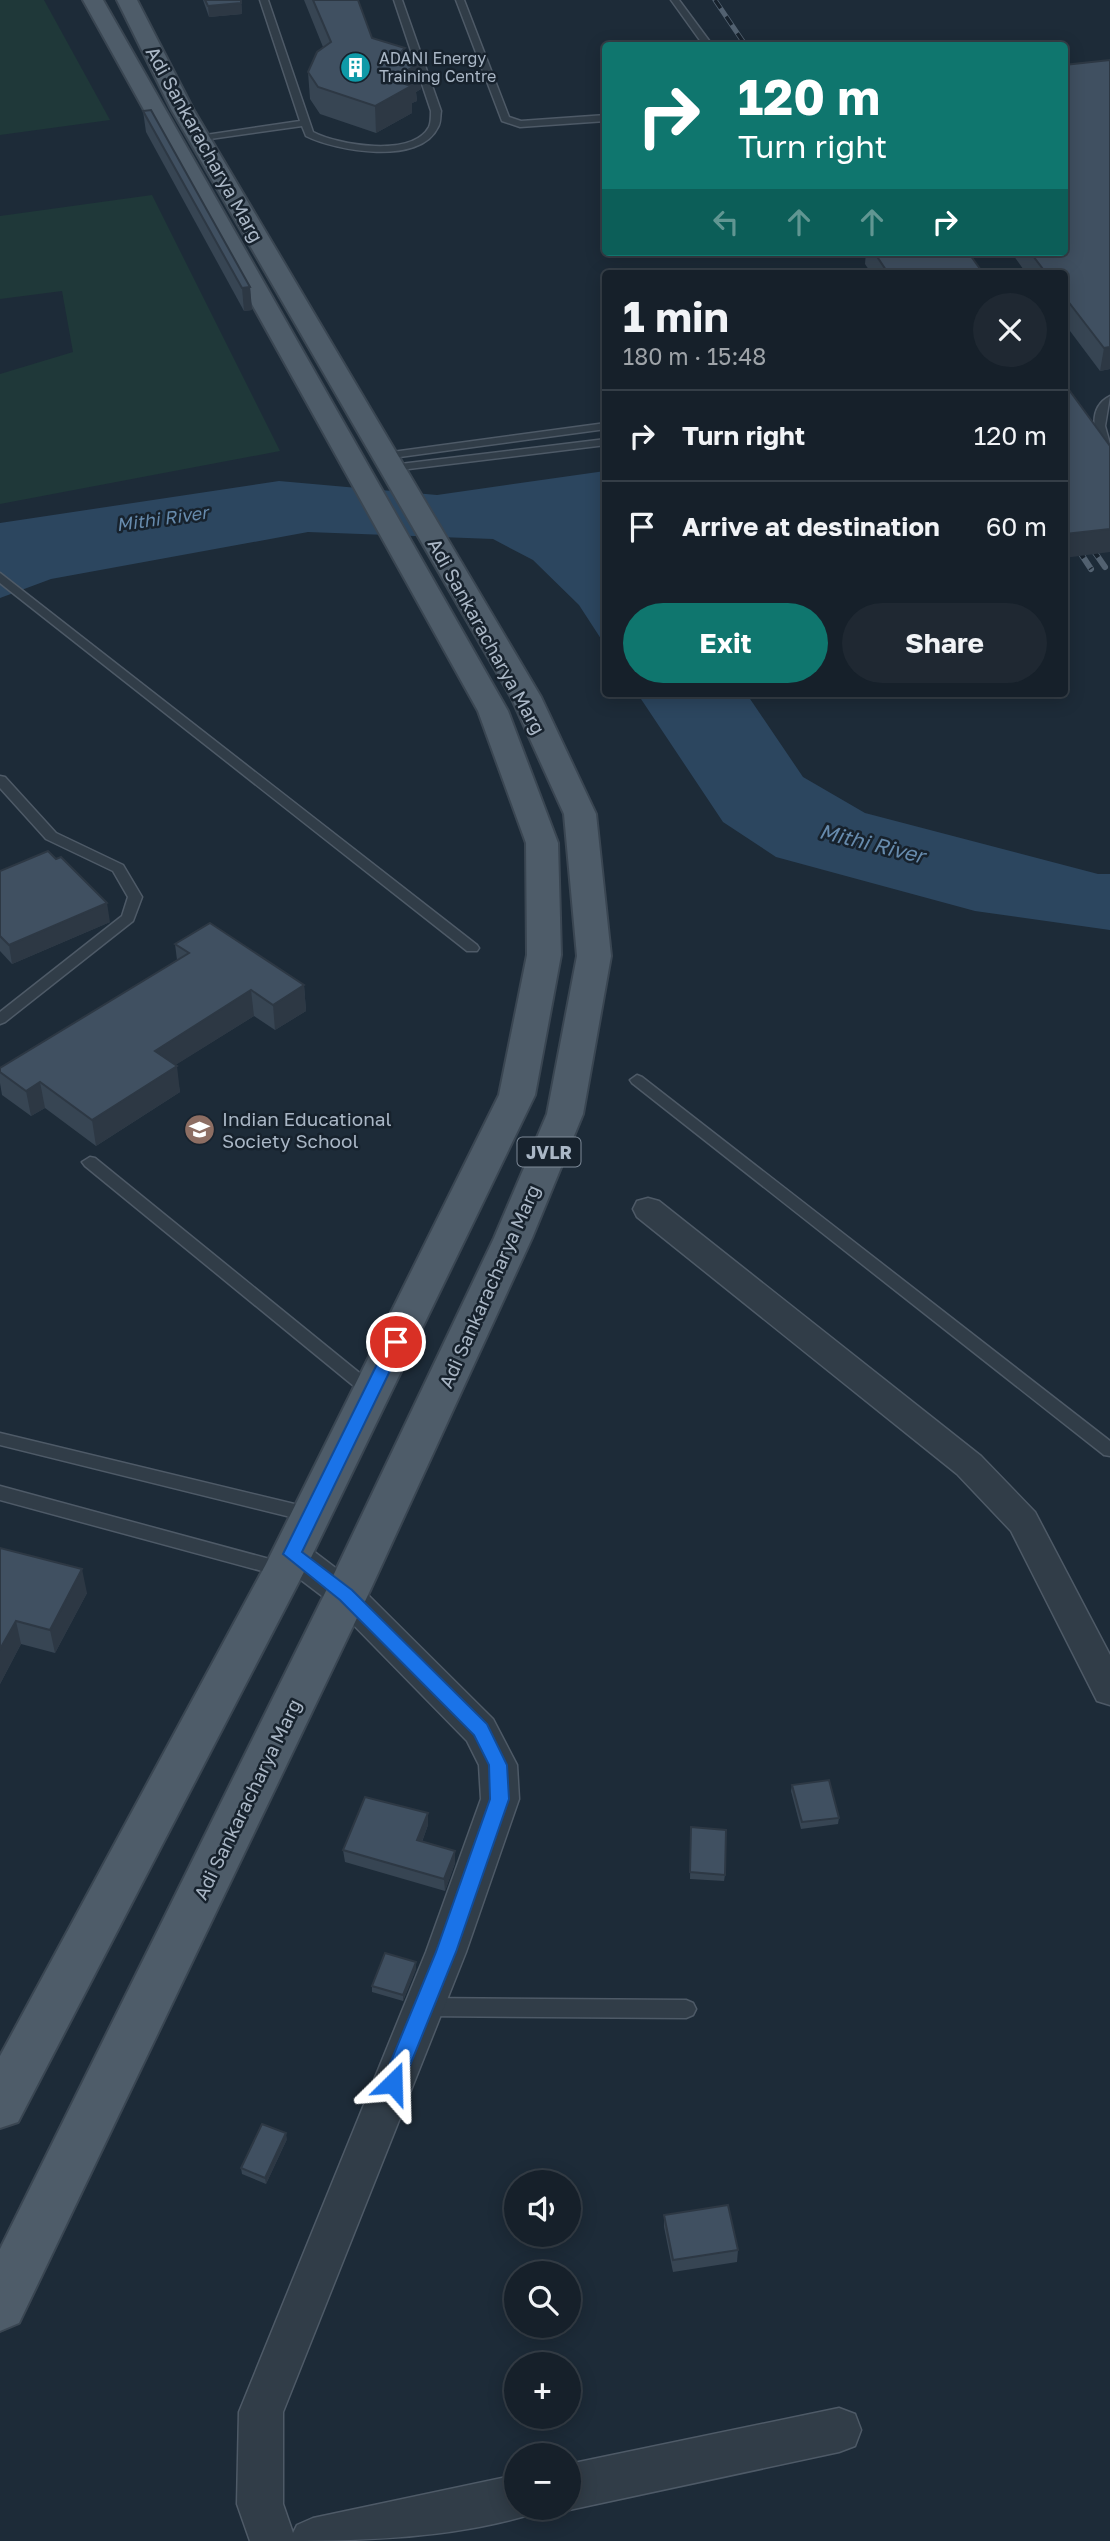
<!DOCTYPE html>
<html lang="en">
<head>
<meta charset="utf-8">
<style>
  body { margin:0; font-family:"Golos Text",sans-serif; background:#1f2832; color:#f1f3f6; height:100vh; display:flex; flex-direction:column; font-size:26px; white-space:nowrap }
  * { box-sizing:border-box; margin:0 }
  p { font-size:23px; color:#9ea3a8 }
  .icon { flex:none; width:38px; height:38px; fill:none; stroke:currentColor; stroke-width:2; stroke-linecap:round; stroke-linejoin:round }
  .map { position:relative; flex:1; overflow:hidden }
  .drawer { position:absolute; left:602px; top:270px; width:466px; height:427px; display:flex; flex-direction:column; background:#16202a; border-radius:7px; box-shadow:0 4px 18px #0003,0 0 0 2px #353e47 }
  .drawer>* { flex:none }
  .hud { position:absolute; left:602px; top:42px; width:466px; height:214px; border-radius:7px; box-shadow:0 4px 18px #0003,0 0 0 2px #353e47; background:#0f766e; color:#fff; overflow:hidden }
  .fabs { position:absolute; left:504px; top:2170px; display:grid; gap:14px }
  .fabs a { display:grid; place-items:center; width:77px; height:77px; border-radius:50%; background:#16202a; box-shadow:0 4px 18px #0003,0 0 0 2px #353e47; font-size:35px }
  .pin { position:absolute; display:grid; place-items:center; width:60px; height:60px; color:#fff; margin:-30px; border:4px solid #fff; border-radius:50%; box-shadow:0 2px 7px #0007 }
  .me { position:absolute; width:77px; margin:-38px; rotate:22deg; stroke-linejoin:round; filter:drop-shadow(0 0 5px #0008) }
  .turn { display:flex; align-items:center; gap:24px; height:147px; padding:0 21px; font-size:32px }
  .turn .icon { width:91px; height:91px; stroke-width:2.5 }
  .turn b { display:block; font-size:49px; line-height:60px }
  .lanes { display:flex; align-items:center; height:66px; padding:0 21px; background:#0003; justify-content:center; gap:35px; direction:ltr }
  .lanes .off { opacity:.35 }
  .round { display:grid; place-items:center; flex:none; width:74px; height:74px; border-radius:37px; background:#1f2832 }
  .summary { display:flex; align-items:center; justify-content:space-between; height:119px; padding:0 21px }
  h1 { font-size:42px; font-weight:700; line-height:52px }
  .button { display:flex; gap:14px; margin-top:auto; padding:14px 21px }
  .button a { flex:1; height:80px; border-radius:42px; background:#0f766e; color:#fff; font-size:28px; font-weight:700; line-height:80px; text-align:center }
  .button a+a { background:#1f2832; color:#f1f3f6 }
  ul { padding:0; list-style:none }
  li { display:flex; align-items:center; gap:21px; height:91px; padding:0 21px; border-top:2px solid #353e47 }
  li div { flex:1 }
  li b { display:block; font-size:26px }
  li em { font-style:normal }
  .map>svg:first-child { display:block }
  .green { fill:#1f3839 }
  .water { fill:#2c465f }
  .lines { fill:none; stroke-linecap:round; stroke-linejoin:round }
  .service-casing { stroke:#4e5a67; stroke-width:3 }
  .minor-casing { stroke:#4e5a67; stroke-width:3 }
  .primary-casing { stroke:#3a4652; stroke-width:4 }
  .service { fill:#313d48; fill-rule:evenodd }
  .minor { fill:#313d48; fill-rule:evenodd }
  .primary { fill:#4e5c69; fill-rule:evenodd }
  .rail-far1-casing { stroke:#526170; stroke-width:5 }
  .rail-casing { stroke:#526170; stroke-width:6 }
  .rail-far1 { stroke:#17222d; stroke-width:3.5; stroke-dasharray:10; stroke-linecap:butt }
  .rail { stroke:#17222d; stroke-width:4.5; stroke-dasharray:12; stroke-linecap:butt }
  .wall { fill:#374553 }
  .shaded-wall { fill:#2d3844 }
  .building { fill:#405061; stroke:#2d3844; stroke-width:2 }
  .route { fill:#1a73e8; stroke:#114b97; stroke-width:2 }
  .labels { text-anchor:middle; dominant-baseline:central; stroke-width:5; stroke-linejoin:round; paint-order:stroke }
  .far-poi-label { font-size:16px; fill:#aab7c6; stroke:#17222d; text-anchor:start }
  .far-water-label { font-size:18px; font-style:italic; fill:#678bad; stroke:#17222d }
  .shield { fill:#17222d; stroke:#7e8a98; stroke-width:2 }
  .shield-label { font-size:18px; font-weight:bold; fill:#aab7c6 }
  .street-label { font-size:19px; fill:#aab7c6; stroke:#17222d }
  .poi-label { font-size:19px; fill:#aab7c6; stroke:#17222d; text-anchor:start }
  .water-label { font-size:21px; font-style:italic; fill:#678bad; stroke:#17222d }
</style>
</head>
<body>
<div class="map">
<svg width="1110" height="2541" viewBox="0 0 1110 2541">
  <rect width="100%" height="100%" fill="#1d2b38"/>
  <g class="green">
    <polygon points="0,0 44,0 110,120 0,135"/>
    <polygon points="152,195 280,451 0,504 0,374 73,352 62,291 0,299 0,216"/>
  </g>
  <g class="water">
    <polygon points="605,471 605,645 579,605 533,560 493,539 308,532 51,579 0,598 0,523 279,481 437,495"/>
    <polygon points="637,693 746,693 803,777 865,813 1098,874 1110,874 1110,930 975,911 776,857 723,822"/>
  </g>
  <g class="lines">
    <defs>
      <g id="service">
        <path d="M 260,0 L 268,0 L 313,132 C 338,145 412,158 429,127 C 431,123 431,116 431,111 L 394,0 L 402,0 L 441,111 C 440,116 441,123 438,127 C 420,166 336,151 306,136 L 302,126 L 196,141 L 194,139 L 199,136 L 300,121 Z"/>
        <polygon points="456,0 464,0 509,117 521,121 606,115 606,121 520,127 502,121"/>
        <polygon points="671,0 679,0 713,46 704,46"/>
        <path d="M 1110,396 L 1105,426 L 1110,444 L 1110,456 L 1106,455 C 1094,438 1086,408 1110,396 Z"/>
        <polygon points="606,423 606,429 385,459 379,456 385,453"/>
        <polygon points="606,439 606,445 392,471 386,468 392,465"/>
        <polygon points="0,573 477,945 479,948 477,951 467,951 0,583"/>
        <polygon points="0,776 5,777 56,833 123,865 142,897 133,921 5,1022 0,1024 0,1012 122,916 128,897 113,871 46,839 0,788"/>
        <polygon points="637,1075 642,1077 1110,1441 1110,1456 1104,1455 632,1083 630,1080"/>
        <polygon points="90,1157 95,1158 378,1388 380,1392 378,1396 366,1396 85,1166 82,1162"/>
        <polygon points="0,1433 311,1508 317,1510 320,1515 317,1520 311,1522 0,1445"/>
        <polygon points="0,1486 284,1563 290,1565 293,1570 290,1575 284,1577 0,1500"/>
        <polygon points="423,1998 686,2000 693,2003 696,2009 693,2015 686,2018 423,2016 416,2013 413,2007 416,2001"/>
      </g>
      <g id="minor">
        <polygon points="648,1198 659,1201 981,1456 1035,1512 1110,1655 1110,1705 1097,1701 1011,1531 957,1474 637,1217 633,1209 637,1201"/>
        <path d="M 292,1540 L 304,1544 L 358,1585 L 493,1719 L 517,1765 L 519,1799 L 466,1952 L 283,2412 L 283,2504 L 293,2533 L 297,2525 L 313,2518 L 516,2475 L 516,2508 L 535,2508 L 532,2514 C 444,2541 343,2541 250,2541 L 237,2504 L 239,2412 L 426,1952 L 481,1799 L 479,1765 L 467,1741 L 334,1605 L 280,1564 L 275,1554 L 280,1544 Z"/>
        <polygon points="839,2408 855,2414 861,2430 855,2446 839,2452 569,2510 564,2508 569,2508 569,2464"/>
      </g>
      <g id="primary">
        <polygon points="83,0 103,0 508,711 558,843 561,955 535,1095 305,1570 18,2122 0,2128 0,2056 266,1564 499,1095 527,955 526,843 478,711"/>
        <polygon points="117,0 137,0 193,109 541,697 596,814 611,956 583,1114 532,1238 368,1595 19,2323 0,2331 0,2249 324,1595 494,1238 547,1114 577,956 564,814 511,697 171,109"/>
      </g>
    </defs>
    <use href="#service" class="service-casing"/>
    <use href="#minor" class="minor-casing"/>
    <use href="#primary" class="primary-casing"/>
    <use href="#service" class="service"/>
    <use href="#minor" class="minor"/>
    <use href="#primary" class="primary"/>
    <defs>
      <polyline id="rail-far1" points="715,0 746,46"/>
      <g id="rail">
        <polyline points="1064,508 1105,567"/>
        <polyline points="1064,528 1091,569"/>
      </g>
    </defs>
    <use href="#rail-far1" class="rail-far1-casing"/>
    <use href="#rail" class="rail-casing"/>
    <use href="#rail-far1" class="rail-far1"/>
    <use href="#rail" class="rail"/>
  </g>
  <g class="wall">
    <polygon points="203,0 241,0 242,14 209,17"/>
    <polygon points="304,0 358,0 372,38 405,48 406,58 421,89 416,92 417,101 412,103 412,113 376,133 320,114 310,99 308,72 323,47"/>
    <polygon points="1110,60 1110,369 1100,371 1064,323 1064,273 1026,273 1011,252 1064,252"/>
    <polygon points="143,111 250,287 252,310 244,311 146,132"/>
    <polygon points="866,252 968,252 983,273 871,273 865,264"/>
    <polygon points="0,871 110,922 12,964 0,951"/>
    <polygon points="175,944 304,985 306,1011 275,1030 254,1016 175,1065 180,1092 96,1146 45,1108 31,1116 2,1095 0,1083 0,1068 177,960"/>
    <polygon points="0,1548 87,1593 55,1653 21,1644 0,1684"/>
    <polygon points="792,1785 839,1818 838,1824 801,1829 791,1791"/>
    <polygon points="428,1813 428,1825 422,1842 455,1851 455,1863 445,1891 345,1862 343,1850"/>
    <polygon points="691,1827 725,1875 724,1881 690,1879"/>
    <polygon points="416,1969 403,2001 372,1992 372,1986"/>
    <polygon points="287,2139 266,2184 242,2174 241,2168"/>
    <polygon points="664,2215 738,2250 737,2262 673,2272 664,2227"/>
  </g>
  <g class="shaded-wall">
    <polygon points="241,0 242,14 209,17 208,6"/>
    <polygon points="405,48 406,70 420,63 421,89 416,92 417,101 412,103 412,113 376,133 375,106 397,56"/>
    <polygon points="250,287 252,310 244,311 242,288"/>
    <polygon points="1110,347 1110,369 1100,371 1104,348"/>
    <polygon points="1110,529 1110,552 1064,558 1065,534"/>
    <polygon points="107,903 110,922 12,964 9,945"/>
    <polygon points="304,985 306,1011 275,1030 273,1005"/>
    <polygon points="251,990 254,1016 158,1076 155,1051"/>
    <polygon points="177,1066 180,1092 96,1146 92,1120"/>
    <polygon points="40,1082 45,1108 31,1116 26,1091"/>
    <polygon points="82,1569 87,1593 55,1653 50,1630"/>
    <polygon points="16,1621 21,1644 0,1684 0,1649"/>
    <polygon points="428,1813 428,1825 418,1852 417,1840"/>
    <polygon points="455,1851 455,1863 445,1891 444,1879"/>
    <polygon points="416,1962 416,1969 403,2001 403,1995"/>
    <polygon points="286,2133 287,2139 266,2184 265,2178"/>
  </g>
  <g class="building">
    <polygon points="205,0 241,0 241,3 208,6"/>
    <polygon points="313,0 358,0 372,38 405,48 397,56 420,63 406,71 416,74 399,82 411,86 375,106 318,87 308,72 317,52 331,42"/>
    <polygon points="1110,60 1110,347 1104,348 1064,296 1064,273 1046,273 1030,252 1064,252 1064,65"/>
    <polygon points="151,110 250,287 242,288 143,111"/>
    <polygon points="874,252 968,252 983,273 888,273"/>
    <polygon points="1064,383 1110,446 1110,529 1065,534 1064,533"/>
    <polygon points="48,851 56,859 61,857 107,903 9,945 0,936 0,871"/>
    <polygon points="210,923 304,985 273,1005 251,990 155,1051 177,1066 92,1120 40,1082 26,1091 0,1072 0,1068 189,953 175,944"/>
    <polygon points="0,1548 82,1569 50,1630 16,1621 0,1649"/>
    <polygon points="829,1780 839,1818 802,1822 792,1785"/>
    <polygon points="365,1797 428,1813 417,1840 455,1851 444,1879 343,1850"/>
    <polygon points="691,1827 726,1830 725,1875 690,1872"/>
    <polygon points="385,1953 416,1962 403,1995 372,1986"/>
    <polygon points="262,2124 286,2133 265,2178 241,2168"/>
    <polygon points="728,2205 738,2250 673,2260 664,2215"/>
  </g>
  <polygon class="route" points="396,1336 404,1342 302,1552 352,1590 487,1724 507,1765 509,1799 456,1952 400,2090 393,2093 385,2090 382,2083 436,1952 490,1799 489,1765 474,1735 340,1600 283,1554 388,1342"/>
  <defs>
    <symbol id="building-disc" viewBox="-11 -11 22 22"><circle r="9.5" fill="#0f9aa8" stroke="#17222d"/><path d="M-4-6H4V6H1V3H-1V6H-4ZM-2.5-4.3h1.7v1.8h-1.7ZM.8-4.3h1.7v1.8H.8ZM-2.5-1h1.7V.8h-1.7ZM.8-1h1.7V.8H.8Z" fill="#fff"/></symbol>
    <symbol id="school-disc" viewBox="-11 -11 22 22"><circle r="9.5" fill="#8d6e63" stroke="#17222d"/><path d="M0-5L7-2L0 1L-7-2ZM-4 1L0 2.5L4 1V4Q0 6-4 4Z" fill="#fff"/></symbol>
  </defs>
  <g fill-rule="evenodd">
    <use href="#building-disc" x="338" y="50" width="35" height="35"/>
    <use href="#school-disc" x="182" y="1112" width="35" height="35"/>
  </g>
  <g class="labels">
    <g class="far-poi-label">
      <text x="379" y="58">ADANI Energy<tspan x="379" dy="18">Training Centre</tspan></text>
    </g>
    <g class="far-water-label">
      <text transform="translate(162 518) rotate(-8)">Mithi River</text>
    </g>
    <rect class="shield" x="517.5" y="1137.5" width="63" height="29" rx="5"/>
    <g class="shield-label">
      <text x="549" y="1152">JVLR</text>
    </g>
    <g class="street-label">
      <text transform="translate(205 144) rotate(61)">Adi Sankaracharya Marg</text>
      <text transform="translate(487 636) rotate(61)">Adi Sankaracharya Marg</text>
      <text transform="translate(489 1286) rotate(-66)">Adi Sankaracharya Marg</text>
      <text transform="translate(247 1799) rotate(-64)">Adi Sankaracharya Marg</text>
    </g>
    <g class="poi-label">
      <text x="222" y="1118">Indian Educational<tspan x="222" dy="22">Society School</tspan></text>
    </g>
    <g class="water-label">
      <text transform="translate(872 843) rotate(14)">Mithi River</text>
    </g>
  </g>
</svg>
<div class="fabs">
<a><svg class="icon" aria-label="sound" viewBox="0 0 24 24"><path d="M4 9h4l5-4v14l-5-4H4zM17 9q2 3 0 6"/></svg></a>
<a><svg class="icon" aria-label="search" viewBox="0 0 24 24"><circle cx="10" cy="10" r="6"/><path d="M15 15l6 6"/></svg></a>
<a>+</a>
<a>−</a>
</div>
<div class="pin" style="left:396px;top:1342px;background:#d93025"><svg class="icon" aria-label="arrive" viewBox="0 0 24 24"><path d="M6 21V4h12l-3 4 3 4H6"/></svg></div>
<svg class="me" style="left:393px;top:2083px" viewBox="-20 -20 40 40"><path d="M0-17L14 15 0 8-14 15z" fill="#1a73e8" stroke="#fff" stroke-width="4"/></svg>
<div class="hud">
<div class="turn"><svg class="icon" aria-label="right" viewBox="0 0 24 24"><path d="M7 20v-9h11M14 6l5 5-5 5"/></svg><div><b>120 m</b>Turn right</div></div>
<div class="lanes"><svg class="icon off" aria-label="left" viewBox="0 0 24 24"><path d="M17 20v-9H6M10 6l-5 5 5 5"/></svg><svg class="icon off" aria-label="ahead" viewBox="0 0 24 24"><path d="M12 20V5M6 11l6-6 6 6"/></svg><svg class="icon off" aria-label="ahead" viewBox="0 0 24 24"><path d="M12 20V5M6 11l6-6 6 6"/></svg><svg class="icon" aria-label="right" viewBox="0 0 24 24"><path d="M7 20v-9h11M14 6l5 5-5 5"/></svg></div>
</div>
<section class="drawer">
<div class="summary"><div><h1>1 min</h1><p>180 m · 15:48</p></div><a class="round"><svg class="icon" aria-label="close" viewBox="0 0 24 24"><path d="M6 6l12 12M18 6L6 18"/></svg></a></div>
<ul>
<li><svg class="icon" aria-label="right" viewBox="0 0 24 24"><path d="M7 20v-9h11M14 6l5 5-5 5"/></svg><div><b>Turn right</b></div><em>120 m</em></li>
<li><svg class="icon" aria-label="arrive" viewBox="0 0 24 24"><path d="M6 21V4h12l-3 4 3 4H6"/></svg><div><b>Arrive at destination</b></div><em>60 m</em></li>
</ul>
<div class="button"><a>Exit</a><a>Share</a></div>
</section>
</div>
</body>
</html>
